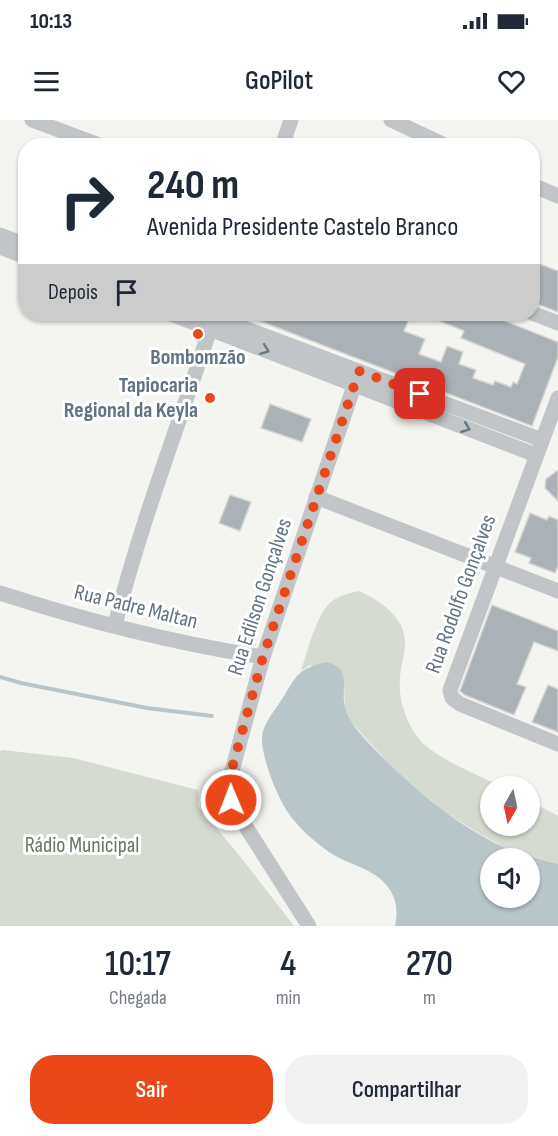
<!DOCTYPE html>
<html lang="pt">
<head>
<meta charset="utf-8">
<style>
  body { margin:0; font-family:"Sofia Sans Condensed",sans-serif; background:#f2f2f3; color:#1f2937; height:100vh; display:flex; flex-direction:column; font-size:22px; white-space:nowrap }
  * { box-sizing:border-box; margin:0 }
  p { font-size:20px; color:#747a83 }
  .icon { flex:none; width:33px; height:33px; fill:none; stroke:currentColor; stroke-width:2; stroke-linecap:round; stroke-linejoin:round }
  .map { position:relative; height:806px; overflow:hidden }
  .sheet { display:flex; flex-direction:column; background:#fff; flex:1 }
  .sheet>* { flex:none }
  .hud { position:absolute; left:18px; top:18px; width:522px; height:183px; border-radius:24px; box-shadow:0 2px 4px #0004; background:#fff; color:#1f2937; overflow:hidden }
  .needle { width:39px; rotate:189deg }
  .buttons { position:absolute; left:480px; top:656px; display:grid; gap:12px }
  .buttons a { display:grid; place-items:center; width:60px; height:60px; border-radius:50%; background:#fff; box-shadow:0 2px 4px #0004; font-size:30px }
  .pin { position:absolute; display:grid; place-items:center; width:51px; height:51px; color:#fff; margin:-26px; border-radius:12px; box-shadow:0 3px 9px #0006 }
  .me { position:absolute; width:66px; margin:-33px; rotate:359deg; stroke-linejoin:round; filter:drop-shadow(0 0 4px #0008) }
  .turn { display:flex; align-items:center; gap:21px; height:126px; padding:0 30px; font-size:27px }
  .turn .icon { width:78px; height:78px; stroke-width:2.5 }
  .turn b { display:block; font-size:42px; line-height:51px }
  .then { display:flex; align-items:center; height:57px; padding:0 30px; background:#0003; gap:12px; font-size:22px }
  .eta { display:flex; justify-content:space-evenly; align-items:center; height:102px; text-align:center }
  .eta b { font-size:36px; font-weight:600; line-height:42px }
  .button { display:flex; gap:12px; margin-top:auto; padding:12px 30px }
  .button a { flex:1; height:69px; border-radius:24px; background:#eb4819; color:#fff; font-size:24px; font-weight:600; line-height:69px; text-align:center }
  .button a+a { background:#f2f2f3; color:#1f2937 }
  .status { display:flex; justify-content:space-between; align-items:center; height:42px; padding:0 30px; background:#fff; direction:ltr }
  .status svg { height:16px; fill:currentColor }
  header { display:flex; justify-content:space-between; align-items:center; height:78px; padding:0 30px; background:#fff; font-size:27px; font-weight:600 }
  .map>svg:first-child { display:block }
  .green { fill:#d5dbd1 }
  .water { fill:#b8c6ca; fill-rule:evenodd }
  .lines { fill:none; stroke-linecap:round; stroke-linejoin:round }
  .stream { stroke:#b8c6ca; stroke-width:4 }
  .building { fill:#abb2b7; stroke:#d5d5d3; stroke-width:1.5 }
  .minor { stroke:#c1c5c8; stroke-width:15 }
  .oneway { stroke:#677886 }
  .route { stroke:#eb4819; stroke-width:10; stroke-dasharray:0 18 }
  .poi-dot { fill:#eb4819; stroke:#fff; stroke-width:2 }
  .labels { text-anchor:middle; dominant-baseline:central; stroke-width:6; stroke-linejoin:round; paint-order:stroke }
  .poi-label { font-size:22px; font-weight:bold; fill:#627482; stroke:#fff }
  .street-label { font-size:22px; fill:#627482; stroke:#fff }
  .park-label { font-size:22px; fill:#667961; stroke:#fff }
</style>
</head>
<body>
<div class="status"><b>10:13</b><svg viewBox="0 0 49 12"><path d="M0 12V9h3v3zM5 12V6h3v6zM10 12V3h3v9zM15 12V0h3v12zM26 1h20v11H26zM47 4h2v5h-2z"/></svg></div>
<header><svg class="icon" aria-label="menu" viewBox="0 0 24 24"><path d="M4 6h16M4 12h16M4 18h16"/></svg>GoPilot<svg class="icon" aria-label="heart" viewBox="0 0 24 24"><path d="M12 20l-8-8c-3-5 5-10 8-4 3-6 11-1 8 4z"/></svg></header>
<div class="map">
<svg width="558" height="806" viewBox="0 0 558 806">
  <rect width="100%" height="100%" fill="#f4f4f0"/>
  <g class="green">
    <path d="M 359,471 C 379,480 402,495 405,519 C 406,532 400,547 400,560 C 398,580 407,605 420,620 C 435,638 478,655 500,666 L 490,666 L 490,705 L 530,705 L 530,681 L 558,696 L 558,744 L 512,731 L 478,713 L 444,691 L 400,656 L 351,602 L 345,589 L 344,562 L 310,545 L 301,551 C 307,533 317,492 332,481 C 341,475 350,473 359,471 Z"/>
    <polygon points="3,630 73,638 198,670 198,686 239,735 294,806 0,806 0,631"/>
  </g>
  <path class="water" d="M 327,542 C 353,550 340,567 345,587 C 348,599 356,609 364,618 C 400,658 463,713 514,731 C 528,736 543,740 558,744 L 558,806 L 395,806 C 398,792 397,779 388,767 C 374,748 348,745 329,732 C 314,721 297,707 287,691 C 276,674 261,636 262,617 C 263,605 272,594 278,585 C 296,560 293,549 327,542 ZM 490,738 L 530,738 L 530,777 L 490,777 Z"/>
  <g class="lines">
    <polyline class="stream" points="0,557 21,563 147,588 212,596"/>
  </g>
  <g class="building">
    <polygon points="532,141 558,151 558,192 532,182"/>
    <polygon points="242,194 411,194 404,211 425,219 419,234 441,242 447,226 463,232 459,244 476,250 473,258 493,265 495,261 511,267 513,262 517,264 525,244 461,218 464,211 423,194 487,194 558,222 558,237 532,306"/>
    <polygon points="270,284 311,299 302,322 261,308"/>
    <polygon points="558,350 558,381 545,368 546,359"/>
    <polygon points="230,375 251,382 240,411 219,403"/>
    <polygon points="530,393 547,400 549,396 558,400 558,446 555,453 529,443 531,438 515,432"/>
    <polygon points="492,485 558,511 558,531 534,522 517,564 526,567 514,595 465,575 460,571"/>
    <polygon points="548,565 558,569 558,612 532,602"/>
  </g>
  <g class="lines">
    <g class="minor">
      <polyline points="32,0 102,26"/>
      <polyline points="391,0 447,26"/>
      <polyline points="282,26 291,0"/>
      <polyline points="532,65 558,76"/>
      <polyline points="0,115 26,125"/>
      <polyline points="0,127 26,137"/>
      <polyline points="532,193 558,203"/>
      <polyline points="171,194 536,335"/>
      <polyline points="207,194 542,320"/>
      <polyline points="558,278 450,570 452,578 460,584 558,624"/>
      <polyline points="316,377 558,471"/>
      <path d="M 0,473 C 86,501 174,523 263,537"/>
      <path d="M 115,505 C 141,401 180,302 213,200"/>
      <polyline points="309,806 234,688 229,672 229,662 263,537 359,251"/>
    </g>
  </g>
  <defs><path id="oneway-chevron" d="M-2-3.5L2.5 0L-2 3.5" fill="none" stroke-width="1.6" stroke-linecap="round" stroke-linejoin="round" transform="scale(1.5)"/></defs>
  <g class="oneway">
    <use href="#oneway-chevron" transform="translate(265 230) rotate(21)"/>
    <use href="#oneway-chevron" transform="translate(466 308) rotate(21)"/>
  </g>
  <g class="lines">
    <polyline class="route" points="231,680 229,662 231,652 263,537 359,251 420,274"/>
  </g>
  <g class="poi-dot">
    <circle cx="198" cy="214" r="6"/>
    <circle cx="210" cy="278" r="6"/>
  </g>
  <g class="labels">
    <g class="poi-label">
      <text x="198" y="237">Bombomzão</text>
      <text x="198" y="265" text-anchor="end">Tapiocaria<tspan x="198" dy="25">Regional da Keyla</tspan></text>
    </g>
    <g class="street-label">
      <text transform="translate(461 474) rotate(-70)">Rua Rodolfo Gonçalves</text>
      <text transform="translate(260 477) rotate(-72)">Rua Edilson Gonçalves</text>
      <text transform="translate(136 487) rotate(14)">Rua Padre Maltan</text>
    </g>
    <g class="park-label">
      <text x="82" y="725">Rádio Municipal</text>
    </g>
  </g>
</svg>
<div class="buttons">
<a><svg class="needle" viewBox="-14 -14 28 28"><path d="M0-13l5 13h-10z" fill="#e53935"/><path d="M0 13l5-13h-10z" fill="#747a83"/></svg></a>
<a><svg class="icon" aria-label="sound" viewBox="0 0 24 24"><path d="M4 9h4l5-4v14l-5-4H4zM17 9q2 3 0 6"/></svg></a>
</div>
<div class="pin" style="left:420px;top:274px;background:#d93025"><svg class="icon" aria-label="arrive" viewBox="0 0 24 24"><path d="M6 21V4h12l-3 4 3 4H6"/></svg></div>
<svg class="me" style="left:231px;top:680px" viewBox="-20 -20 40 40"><circle r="17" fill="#eb4819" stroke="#fff" stroke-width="3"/><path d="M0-11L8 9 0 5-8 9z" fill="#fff"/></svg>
<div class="hud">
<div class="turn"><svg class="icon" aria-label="right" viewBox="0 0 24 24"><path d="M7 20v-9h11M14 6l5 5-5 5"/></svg><div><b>240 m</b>Avenida Presidente Castelo Branco</div></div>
<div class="then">Depois<svg class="icon" aria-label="arrive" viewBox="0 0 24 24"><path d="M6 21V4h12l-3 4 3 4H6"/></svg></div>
</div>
</div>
<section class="sheet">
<div class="eta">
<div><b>10:17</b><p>Chegada</p></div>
<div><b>4</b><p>min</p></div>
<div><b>270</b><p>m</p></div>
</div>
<div class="button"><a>Sair</a><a>Compartilhar</a></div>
</section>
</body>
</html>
